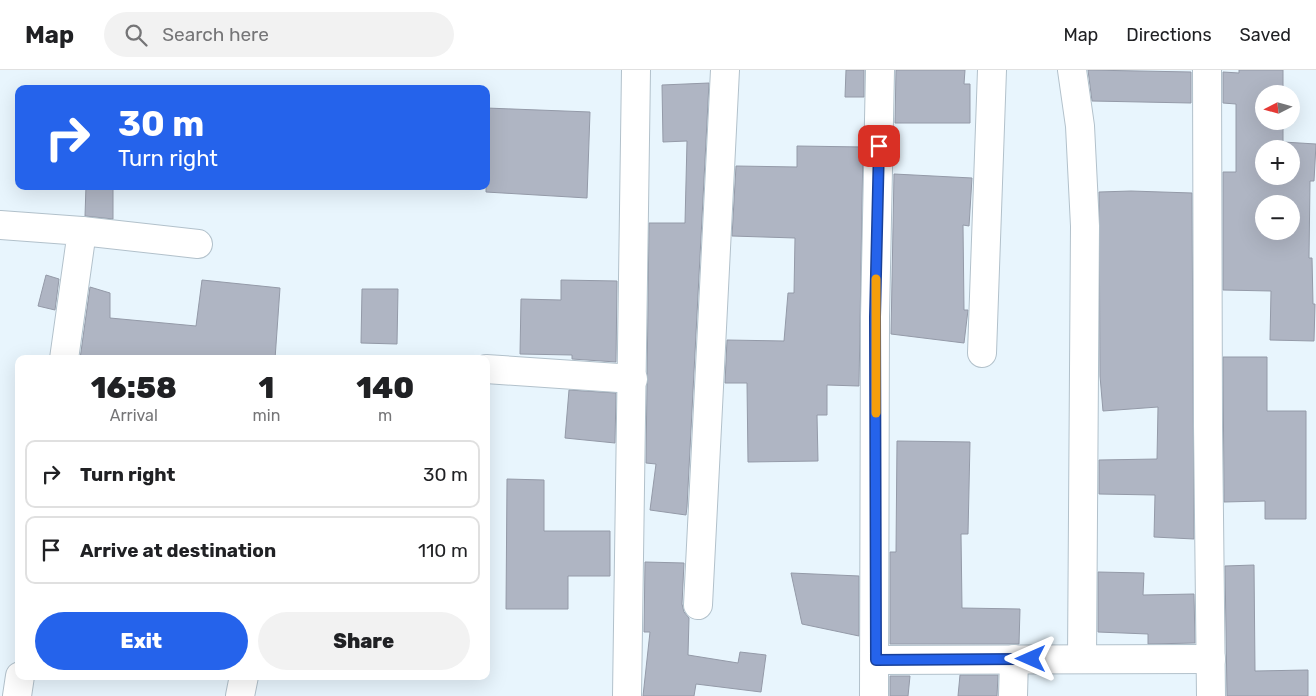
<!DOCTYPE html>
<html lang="en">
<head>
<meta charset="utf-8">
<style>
  body { margin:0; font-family:Rubik,sans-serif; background:#f2f2f2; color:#202124; height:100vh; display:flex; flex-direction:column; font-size:19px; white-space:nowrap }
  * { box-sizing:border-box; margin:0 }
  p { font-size:16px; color:#757577 }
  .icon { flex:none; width:28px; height:28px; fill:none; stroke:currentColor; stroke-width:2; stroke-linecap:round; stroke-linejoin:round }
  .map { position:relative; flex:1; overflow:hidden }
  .sheet { position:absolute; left:15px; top:285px; width:475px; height:325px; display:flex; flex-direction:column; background:#fff; border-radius:10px; box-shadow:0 5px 20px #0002 }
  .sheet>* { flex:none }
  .guide { position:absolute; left:15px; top:15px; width:475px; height:105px; border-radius:10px; box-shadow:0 5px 20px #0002; background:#2563eb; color:#fff; overflow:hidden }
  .needle { width:32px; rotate:264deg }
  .fabs { position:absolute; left:1255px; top:15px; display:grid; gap:10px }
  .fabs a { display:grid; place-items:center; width:45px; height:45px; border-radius:50%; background:#fff; box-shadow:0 5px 20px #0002; font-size:25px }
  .pin { position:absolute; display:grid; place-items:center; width:42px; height:42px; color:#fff; margin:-21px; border-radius:10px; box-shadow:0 2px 8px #0006 }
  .me { position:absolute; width:55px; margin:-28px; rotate:270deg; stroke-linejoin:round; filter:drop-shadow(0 0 4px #0008) }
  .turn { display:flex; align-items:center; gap:18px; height:105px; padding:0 20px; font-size:22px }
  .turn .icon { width:65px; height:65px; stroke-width:2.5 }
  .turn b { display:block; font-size:35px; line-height:42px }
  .eta { display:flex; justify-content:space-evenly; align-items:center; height:85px; text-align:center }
  .eta b { font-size:30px; font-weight:800; line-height:35px }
  .button { display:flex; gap:10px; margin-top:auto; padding:10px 20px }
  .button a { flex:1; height:58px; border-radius:30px; background:#2563eb; color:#fff; font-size:20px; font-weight:800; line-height:58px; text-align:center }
  .button a+a { background:#f2f2f2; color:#202124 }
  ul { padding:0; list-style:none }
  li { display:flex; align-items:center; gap:15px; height:68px; margin:0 10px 8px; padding:0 10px; border:2px solid #e0e0e0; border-radius:10px }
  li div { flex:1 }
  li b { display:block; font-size:19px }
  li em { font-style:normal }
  header { display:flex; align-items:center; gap:30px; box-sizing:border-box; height:70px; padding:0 25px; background:#fff; border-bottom:1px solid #e0e0e0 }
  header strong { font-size:24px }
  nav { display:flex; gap:28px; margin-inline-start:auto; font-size:18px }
  .search { width:350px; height:45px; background:#f2f2f2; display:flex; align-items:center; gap:12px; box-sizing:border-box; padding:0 18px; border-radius:28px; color:#757577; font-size:19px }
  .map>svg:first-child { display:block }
  .building { fill:#afb5c3; stroke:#949aa8; fill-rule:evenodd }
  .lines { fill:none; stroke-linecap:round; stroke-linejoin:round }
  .minor-casing { stroke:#b2c1cb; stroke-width:30 }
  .minor { stroke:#fff; stroke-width:28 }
  .route-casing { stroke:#184099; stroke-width:12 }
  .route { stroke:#2563eb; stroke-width:9 }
  .slow { stroke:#f59e0b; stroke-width:9 }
</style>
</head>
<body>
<header>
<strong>Map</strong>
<div class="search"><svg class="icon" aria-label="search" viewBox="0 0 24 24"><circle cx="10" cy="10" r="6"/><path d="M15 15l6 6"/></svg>Search here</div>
<nav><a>Map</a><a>Directions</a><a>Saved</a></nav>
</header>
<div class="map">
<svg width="1316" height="626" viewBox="0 0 1316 626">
  <rect width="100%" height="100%" fill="#e8f5fd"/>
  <g class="building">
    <polygon points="846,0 864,0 864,27 845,27"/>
    <polygon points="896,0 965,0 964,14 970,14 970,53 895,53"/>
    <polygon points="1088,0 1191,2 1191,33 1092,31"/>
    <path d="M 1239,0 L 1283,0 L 1283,24 L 1264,24 L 1264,51 L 1283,51 L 1283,72 L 1316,74 L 1314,111 L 1310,111 L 1309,188 L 1312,188 L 1313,234 L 1315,234 L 1314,271 L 1270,270 L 1271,221 L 1223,220 L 1223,102 L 1236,102 L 1236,34 L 1223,33 L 1223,2 L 1239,3 ZM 1264,79 L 1291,79 L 1291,106 L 1264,106 ZM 1264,134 L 1291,134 L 1291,161 L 1264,161 Z"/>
    <polygon points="709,13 687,437 686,445 650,440 656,394 646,393 649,153 685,153 687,71 663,72 662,15"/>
    <polygon points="486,38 590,42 587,128 486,122"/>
    <polygon points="797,76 863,77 859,316 827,315 827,345 817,345 818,391 748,392 747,313 725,313 727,270 784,271 788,223 794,223 795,168 732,166 736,96 797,97"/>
    <polygon points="894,104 972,108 969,156 963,155 964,240 968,240 964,273 891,264"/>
    <polygon points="86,116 113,116 113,149 85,146"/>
    <polygon points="1131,121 1192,123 1194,469 1154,467 1155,425 1099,424 1099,390 1157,389 1158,337 1103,341 1100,306 1099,122"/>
    <polygon points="46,205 59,209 55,240 38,236"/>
    <polygon points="202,210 280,218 275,289 80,289 90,217 110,223 110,248 196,256"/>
    <polygon points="561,210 617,211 616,292 572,289 572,285 520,284 521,229 561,230"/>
    <polygon points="362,219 398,219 397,274 361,273"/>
    <polygon points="1223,287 1267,287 1267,341 1306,341 1306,449 1265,449 1265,431 1224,432"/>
    <polygon points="569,320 616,323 615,373 565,368"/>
    <polygon points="897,371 970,372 968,464 961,464 962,538 1020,539 1019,574 890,574 890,482 896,482"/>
    <polygon points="507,409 544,410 544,461 610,461 610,506 568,506 568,539 506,539"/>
    <polygon points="645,492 684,493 682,534 684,542 689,548 688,585 738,593 740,582 766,585 761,622 696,614 694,626 643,626 650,562 644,562"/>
    <polygon points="1254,495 1255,601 1308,600 1308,626 1227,626 1225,496"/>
    <polygon points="1098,502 1144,503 1143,525 1194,524 1195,573 1148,574 1148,564 1098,562"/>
    <polygon points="791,503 859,506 859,566 802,554"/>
    <polygon points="960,605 998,605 997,626 958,626"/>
    <polygon points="890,606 910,606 908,626 890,626"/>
  </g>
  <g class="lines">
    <defs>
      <g id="minor">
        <polyline points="1072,0 1080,56 1085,156 1082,589"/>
        <polyline points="1207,0 1208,356 1211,626"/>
        <polyline points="0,155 82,161 64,289"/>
        <polyline points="82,161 198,174"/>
        <polyline points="982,283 992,0"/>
        <polyline points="486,299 633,309"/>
        <polyline points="698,535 725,0"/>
        <polyline points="876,590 1211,589"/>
        <polyline points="17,626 20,606"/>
        <polyline points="240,626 244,606"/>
        <polyline points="627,626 636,0"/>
        <polyline points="874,626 875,247 880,0"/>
        <polyline points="1013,626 1014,589"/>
      </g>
    </defs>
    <use href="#minor" class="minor-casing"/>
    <use href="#minor" class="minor"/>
  </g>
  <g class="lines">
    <defs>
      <polyline id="route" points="879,76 875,247 876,590 1031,589"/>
    </defs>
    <use href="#route" class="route-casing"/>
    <use href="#route" class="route"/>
    <polyline class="slow" points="876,343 876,209"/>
  </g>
</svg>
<div class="fabs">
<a><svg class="needle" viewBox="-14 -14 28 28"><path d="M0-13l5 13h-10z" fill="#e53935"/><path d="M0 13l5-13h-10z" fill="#757577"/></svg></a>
<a>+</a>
<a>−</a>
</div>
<div class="pin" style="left:879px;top:76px;background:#d93025"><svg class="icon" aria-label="arrive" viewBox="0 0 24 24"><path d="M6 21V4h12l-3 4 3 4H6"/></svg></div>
<svg class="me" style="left:1031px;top:589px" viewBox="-20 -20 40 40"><path d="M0-17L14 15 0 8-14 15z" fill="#2563eb" stroke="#fff" stroke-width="4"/></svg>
<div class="guide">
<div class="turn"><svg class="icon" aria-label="right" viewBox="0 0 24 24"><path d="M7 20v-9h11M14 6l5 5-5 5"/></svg><div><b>30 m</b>Turn right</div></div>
</div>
<section class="sheet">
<div class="eta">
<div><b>16:58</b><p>Arrival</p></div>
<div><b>1</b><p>min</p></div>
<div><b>140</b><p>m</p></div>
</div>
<ul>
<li><svg class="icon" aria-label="right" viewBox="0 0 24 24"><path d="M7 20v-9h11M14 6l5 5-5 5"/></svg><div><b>Turn right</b></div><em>30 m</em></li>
<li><svg class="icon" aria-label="arrive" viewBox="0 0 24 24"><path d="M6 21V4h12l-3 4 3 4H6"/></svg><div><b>Arrive at destination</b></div><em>110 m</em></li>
</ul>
<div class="button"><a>Exit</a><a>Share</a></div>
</section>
</div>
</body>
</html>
